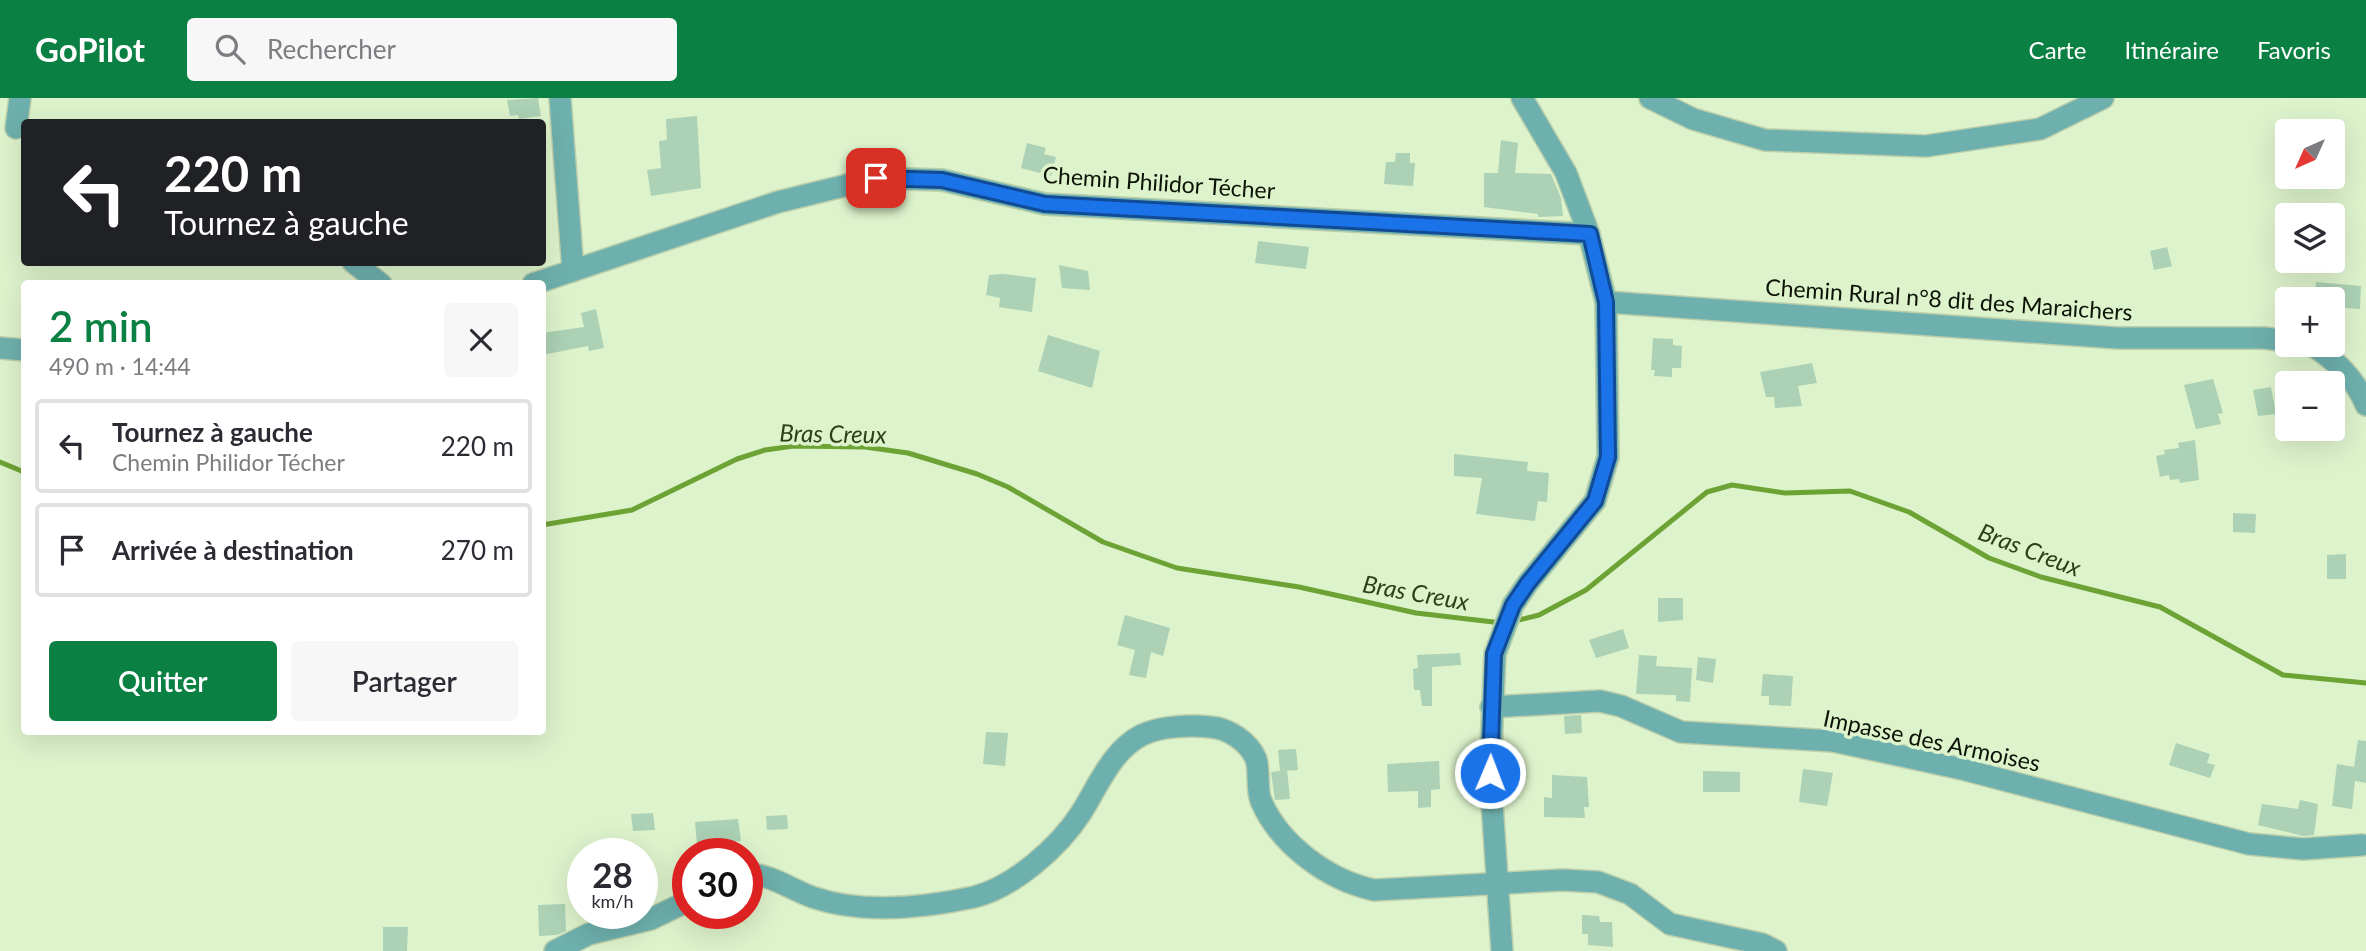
<!DOCTYPE html>
<html lang="fr">
<head>
<meta charset="utf-8">
<style>
  body { margin:0; font-family:Lato,sans-serif; background:#f7f7f7; color:#2b2b33; height:100vh; display:flex; flex-direction:column; font-size:26px; white-space:nowrap }
  * { box-sizing:border-box; margin:0 }
  p { font-size:23px; color:#7c7c81 }
  .icon { flex:none; width:38px; height:38px; fill:none; stroke:currentColor; stroke-width:2; stroke-linecap:round; stroke-linejoin:round }
  .map { position:relative; flex:1; overflow:hidden }
  .drawer { position:absolute; left:21px; top:182px; width:525px; height:455px; display:flex; flex-direction:column; background:#fff; border-radius:7px; box-shadow:0 7px 28px #0002 }
  .drawer>* { flex:none }
  .hud { position:absolute; left:21px; top:21px; width:525px; height:147px; border-radius:7px; box-shadow:0 7px 28px #0002; background:#202124; color:#fff; overflow:hidden }
  .needle { width:46px; rotate:225deg }
  .tools { position:absolute; left:2275px; top:21px; display:grid; gap:14px }
  .tools a { display:grid; place-items:center; width:70px; height:70px; border-radius:7px; background:#fff; box-shadow:0 7px 28px #0002; font-size:35px }
  .speed { position:absolute; left:567px; top:740px; display:flex; gap:14px; font-size:35px; font-weight:700; text-align:center }
  .speed>* { display:grid; place-content:center; width:91px; height:91px; border-radius:50%; background:#fff; box-shadow:0 7px 28px #0002; line-height:1 }
  .speed small { font-size:18px; font-weight:400 }
  .speed .limit { border:10px solid #d22; background:#fff; color:#111 }
  .pin { position:absolute; display:grid; place-items:center; width:60px; height:60px; color:#fff; margin:-30px; border-radius:14px; box-shadow:0 4px 10px #0006 }
  .me { position:absolute; width:77px; margin:-38px; rotate:1deg; stroke-linejoin:round; filter:drop-shadow(0 0 5px #0008) }
  .turn { display:flex; align-items:center; gap:24px; height:147px; padding:0 28px; font-size:32px }
  .turn .icon { width:91px; height:91px; stroke-width:2.5 }
  .turn b { display:block; font-size:49px; line-height:60px }
  .round { display:grid; place-items:center; flex:none; width:74px; height:74px; border-radius:7px; background:#f7f7f7 }
  .summary { display:flex; align-items:center; justify-content:space-between; height:119px; padding:0 28px }
  h1 { font-size:42px; font-weight:600; line-height:52px; color:#0b8043 }
  .button { display:flex; gap:14px; margin-top:auto; padding:14px 28px }
  .button a { flex:1; height:80px; border-radius:7px; background:#0b8043; color:#fff; font-size:28px; font-weight:600; line-height:80px; text-align:center }
  .button a+a { background:#f7f7f7; color:#2b2b33 }
  ul { padding:0; list-style:none }
  li { display:flex; align-items:center; gap:21px; height:94px; margin:0 14px 10px; padding:0 14px; border:4px solid #e1e1e2; border-radius:7px }
  li div { flex:1 }
  li b { display:block; font-size:26px }
  li em { font-style:normal }
  header { display:flex; align-items:center; gap:42px; box-sizing:border-box; height:98px; padding:0 35px; background:#0b8043; color:#fff }
  header strong { font-size:33px }
  nav { display:flex; gap:38px; margin-inline-start:auto; font-size:24px }
  .search { width:490px; height:63px; background:#f7f7f7; display:flex; align-items:center; gap:18px; box-sizing:border-box; padding:0 24px; border-radius:7px; color:#7c7c81; font-size:26px }
  .map>svg:first-child { display:block }
  .lines { fill:none; stroke-linecap:round; stroke-linejoin:round }
  .stream { stroke:#6da234; stroke-width:5 }
  .building { fill:#acd1b4 }
  .minor-casing { stroke:#bccfac; stroke-width:24 }
  .minor { stroke:#6eb0ad; stroke-width:21 }
  .route-casing { stroke:#114b97; stroke-width:18 }
  .route { stroke:#1a73e8; stroke-width:12 }
  .labels { text-anchor:middle; dominant-baseline:central; stroke-width:7; stroke-linejoin:round; paint-order:stroke }
  .street-label { font-size:23px; fill:#0c1306; stroke:#ddf3cc }
  .water-label { font-size:24px; font-style:italic; fill:#2b4015; stroke:#ddf3cc }
</style>
</head>
<body>
<header>
<strong>GoPilot</strong>
<div class="search"><svg class="icon" aria-label="search" viewBox="0 0 24 24"><circle cx="10" cy="10" r="6"/><path d="M15 15l6 6"/></svg>Rechercher</div>
<nav><a>Carte</a><a>Itinéraire</a><a>Favoris</a></nav>
</header>
<div class="map">
<svg width="2366" height="853" viewBox="0 0 2366 853">
  <rect width="100%" height="100%" fill="#ddf3cc"/>
  <g class="lines">
    <g class="stream">
      <polyline points="0,364 24,374"/>
      <polyline points="542,427 632,412 737,361 765,352 794,348 865,349 908,355 977,376 1008,389 1103,444 1177,470 1299,489 1416,515 1502,525"/>
      <polyline points="1515,523 1539,517 1586,492 1707,394 1732,387 1785,395 1850,393 1909,414 1989,460 2041,479 2160,509 2283,577 2366,585"/>
    </g>
  </g>
  <g class="building">
    <polygon points="538,0 541,18 519,21 518,17 510,18 507,2"/>
    <polygon points="697,18 701,90 651,98 647,72 661,70 659,43 667,42 666,21"/>
    <polygon points="1501,42 1518,45 1515,75 1551,76 1561,100 1563,118 1538,119 1538,116 1484,109 1484,75 1498,75"/>
    <polygon points="1027,45 1046,50 1044,56 1056,59 1051,78 1021,70"/>
    <polygon points="1396,55 1410,55 1410,65 1415,65 1413,88 1384,86 1386,64 1395,64"/>
    <polygon points="1258,143 1309,149 1306,171 1255,165"/>
    <polygon points="2167,149 2172,168 2154,172 2150,153"/>
    <polygon points="1059,167 1088,173 1090,192 1062,190"/>
    <polygon points="1003,176 1036,180 1032,214 999,209 1000,200 986,197 989,177"/>
    <polygon points="2316,184 2361,188 2360,211 2333,209 2333,201 2315,201"/>
    <polygon points="596,211 604,250 589,253 588,248 542,257 542,235 584,229 581,215"/>
    <polygon points="1048,237 1100,253 1092,290 1038,273"/>
    <polygon points="1653,240 1673,241 1673,247 1682,248 1681,270 1672,270 1672,279 1654,278 1655,272 1651,272"/>
    <polygon points="1812,265 1817,285 1798,288 1802,308 1775,310 1774,299 1766,299 1760,274"/>
    <polygon points="2213,281 2223,315 2218,316 2221,326 2196,331 2184,287"/>
    <polygon points="2271,289 2276,316 2258,318 2253,292"/>
    <polygon points="2195,342 2199,382 2180,385 2179,381 2170,382 2169,377 2160,379 2156,358 2165,356 2164,352 2179,350 2178,345"/>
    <polygon points="1454,356 1528,364 1527,373 1549,375 1547,404 1538,403 1535,423 1476,416 1482,380 1454,378"/>
    <polygon points="2233,415 2256,416 2255,435 2233,434"/>
    <polygon points="2346,456 2346,481 2327,481 2327,457"/>
    <polygon points="1658,500 1683,500 1683,522 1658,524"/>
    <polygon points="1125,517 1170,530 1163,558 1151,554 1146,580 1129,577 1135,552 1117,547"/>
    <polygon points="1623,531 1629,550 1596,560 1589,542"/>
    <polygon points="1460,555 1461,567 1432,569 1432,608 1422,608 1420,592 1414,592 1413,571 1418,570 1417,557"/>
    <polygon points="1639,557 1657,558 1656,568 1692,570 1690,604 1676,603 1676,597 1636,596"/>
    <polygon points="1698,559 1716,561 1713,585 1696,582"/>
    <polygon points="1763,576 1793,578 1791,608 1769,607 1769,598 1761,598"/>
    <polygon points="1581,617 1582,635 1565,636 1564,618"/>
    <polygon points="986,634 1008,635 1005,668 983,666"/>
    <polygon points="2358,642 2366,643 2366,685 2355,683 2352,711 2332,708 2337,666 2354,669"/>
    <polygon points="2176,645 2210,656 2207,665 2215,667 2210,680 2169,667"/>
    <polygon points="1296,651 1298,672 1280,673 1278,652"/>
    <polygon points="1439,663 1440,691 1431,692 1431,709 1418,710 1418,693 1388,694 1387,666"/>
    <polygon points="1803,671 1833,675 1827,708 1799,704"/>
    <polygon points="1287,672 1290,701 1275,702 1271,674"/>
    <polygon points="1703,673 1740,674 1740,694 1703,694"/>
    <polygon points="1552,677 1587,679 1589,709 1584,709 1585,720 1544,719 1544,699 1552,700"/>
    <polygon points="2300,702 2318,706 2314,737 2303,738 2258,727 2262,706 2298,711"/>
    <polygon points="653,715 655,732 633,733 631,716"/>
    <polygon points="787,717 788,731 767,732 766,718"/>
    <polygon points="738,721 741,743 697,746 695,724"/>
    <polygon points="565,806 566,833 557,837 539,838 538,807"/>
    <polygon points="1582,817 1599,818 1600,824 1612,824 1613,849 1588,847 1588,836 1582,836"/>
    <polygon points="383,829 408,829 407,853 383,853"/>
  </g>
  <g class="lines">
    <defs>
      <g id="minor">
        <polyline points="560,0 573,173"/>
        <polyline points="1650,0 1693,21 1765,42 1926,48 2040,31 2103,0"/>
        <polyline points="16,30 20,0"/>
        <polyline points="353,164 381,186"/>
        <polyline points="533,186 778,104 876,80 942,82 1045,106 1589,136"/>
        <polyline points="1606,204 2117,240 2264,240 2287,243"/>
        <path d="M 2312,247 C 2337,264 2354,279 2366,307"/>
        <polyline points="0,250 24,252"/>
        <polyline points="1491,609 1600,603 1621,608 1681,634 1833,643 1962,671 2249,746 2303,751 2362,747"/>
        <path d="M 747,776 C 771,776 790,791 812,799 C 861,816 923,810 974,799 C 1014,789 1059,749 1081,715 C 1098,688 1112,652 1142,637 C 1160,628 1191,627 1210,629 C 1228,630 1249,644 1256,661 C 1260,674 1256,690 1261,703 C 1280,747 1328,782 1374,792 L 1563,782 L 1598,784 L 1630,796 L 1670,826 L 1762,846 L 1776,853"/>
        <polyline points="555,853 589,836 651,821 688,803"/>
        <polyline points="1502,853 1490,675 1495,556 1513,507 1528,485 1595,403 1608,359 1606,204 1589,136 1566,75 1522,0"/>
      </g>
    </defs>
    <use href="#minor" class="minor-casing"/>
    <use href="#minor" class="minor"/>
  </g>
  <g class="lines">
    <defs>
      <polyline id="route" points="876,80 942,82 1045,106 1590,136 1606,204 1608,359 1595,403 1528,485 1513,507 1494,556 1490,675"/>
    </defs>
    <use href="#route" class="route-casing"/>
    <use href="#route" class="route"/>
  </g>
  <g class="labels">
    <g class="street-label">
      <text transform="translate(1159 84) rotate(4)">Chemin Philidor Técher</text>
      <text transform="translate(1949 201) rotate(4)">Chemin Rural n°8 dit des Maraichers</text>
      <text transform="translate(1932 642) rotate(12)">Impasse des Armoises</text>
    </g>
    <g class="water-label">
      <text transform="translate(833 335) rotate(1)">Bras Creux</text>
      <text transform="translate(2030 451) rotate(21)">Bras Creux</text>
      <text transform="translate(1416 494) rotate(10)">Bras Creux</text>
    </g>
  </g>
</svg>
<div class="tools">
<a><svg class="needle" viewBox="-14 -14 28 28"><path d="M0-13l5 13h-10z" fill="#e53935"/><path d="M0 13l5-13h-10z" fill="#7c7c81"/></svg></a>
<a><svg class="icon" aria-label="layers" viewBox="0 0 24 24"><path d="M12 4l9 5-9 5-9-5zM3 14l9 5 9-5"/></svg></a>
<a>+</a>
<a>−</a>
</div>
<div class="speed"><div>28<small>km/h</small></div><div class="limit">30</div></div>
<div class="pin" style="left:876px;top:80px;background:#d93025"><svg class="icon" aria-label="arrive" viewBox="0 0 24 24"><path d="M6 21V4h12l-3 4 3 4H6"/></svg></div>
<svg class="me" style="left:1490px;top:675px" viewBox="-20 -20 40 40"><circle r="17" fill="#1a73e8" stroke="#fff" stroke-width="3"/><path d="M0-11L8 9 0 5-8 9z" fill="#fff"/></svg>
<div class="hud">
<div class="turn"><svg class="icon" aria-label="left" viewBox="0 0 24 24"><path d="M17 20v-9H6M10 6l-5 5 5 5"/></svg><div><b>220 m</b>Tournez à gauche</div></div>
</div>
<section class="drawer">
<div class="summary"><div><h1>2 min</h1><p>490 m · 14:44</p></div><a class="round"><svg class="icon" aria-label="close" viewBox="0 0 24 24"><path d="M6 6l12 12M18 6L6 18"/></svg></a></div>
<ul>
<li><svg class="icon" aria-label="left" viewBox="0 0 24 24"><path d="M17 20v-9H6M10 6l-5 5 5 5"/></svg><div><b>Tournez à gauche</b><p>Chemin Philidor Técher</p></div><em>220 m</em></li>
<li><svg class="icon" aria-label="arrive" viewBox="0 0 24 24"><path d="M6 21V4h12l-3 4 3 4H6"/></svg><div><b>Arrivée à destination</b></div><em>270 m</em></li>
</ul>
<div class="button"><a>Quitter</a><a>Partager</a></div>
</section>
</div>
</body>
</html>
